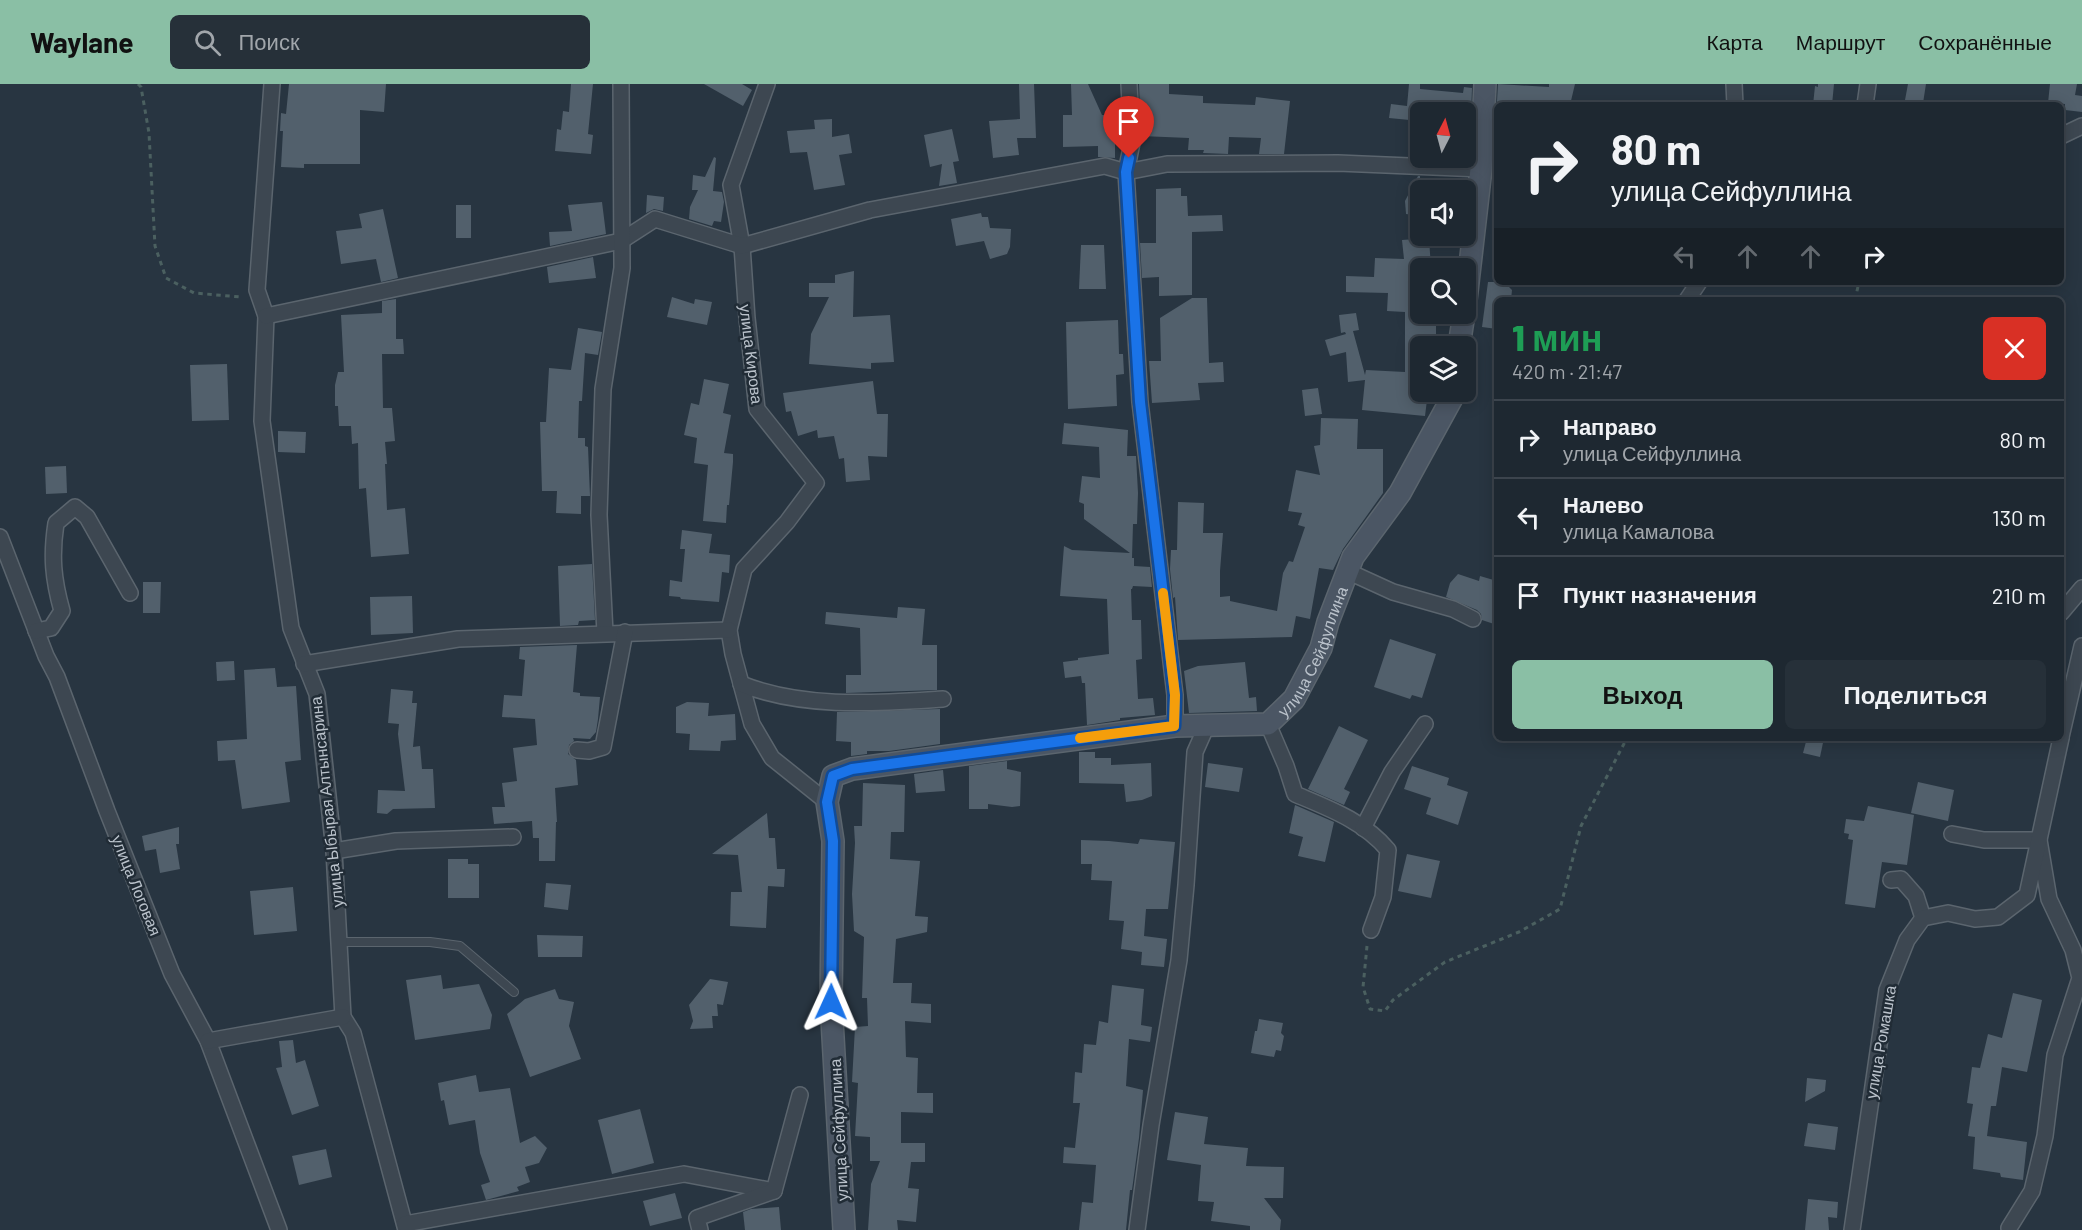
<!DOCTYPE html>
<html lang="ru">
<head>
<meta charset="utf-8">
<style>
  body { margin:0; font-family:Barlow,sans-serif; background:#263039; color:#f1f3f6; height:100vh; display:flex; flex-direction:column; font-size:22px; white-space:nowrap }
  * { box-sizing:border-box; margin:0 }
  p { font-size:20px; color:#a1a6ab }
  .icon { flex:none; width:33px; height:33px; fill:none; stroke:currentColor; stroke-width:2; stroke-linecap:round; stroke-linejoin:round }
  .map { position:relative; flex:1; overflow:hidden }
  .details { position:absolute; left:1494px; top:213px; width:570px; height:444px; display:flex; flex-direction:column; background:#1e2831; border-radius:9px; box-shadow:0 3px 15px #0003,0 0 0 2px #3c444d }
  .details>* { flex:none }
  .top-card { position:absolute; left:1494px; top:18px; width:570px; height:183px; border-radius:9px; box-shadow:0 3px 15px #0003,0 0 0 2px #3c444d; background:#1e2831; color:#f1f3f6; overflow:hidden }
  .needle { width:39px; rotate:6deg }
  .fabs { position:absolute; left:1410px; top:18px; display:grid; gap:12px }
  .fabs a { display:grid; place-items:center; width:66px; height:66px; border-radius:9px; background:#1e2831; box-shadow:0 3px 15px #0003,0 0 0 2px #3c444d; font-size:30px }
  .pin { position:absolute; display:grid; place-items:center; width:51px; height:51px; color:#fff; margin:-62px -26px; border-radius:50% 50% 50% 0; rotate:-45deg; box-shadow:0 0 6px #0007 }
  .pin .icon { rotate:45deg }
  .me { position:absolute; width:66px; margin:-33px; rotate:1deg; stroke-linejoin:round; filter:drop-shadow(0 0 4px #0008) }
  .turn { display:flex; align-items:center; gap:21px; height:126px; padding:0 18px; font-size:27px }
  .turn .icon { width:78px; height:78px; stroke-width:2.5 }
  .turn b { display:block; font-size:42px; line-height:51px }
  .lanes { display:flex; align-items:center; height:57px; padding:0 18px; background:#0003; justify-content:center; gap:30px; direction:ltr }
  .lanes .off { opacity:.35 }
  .round { display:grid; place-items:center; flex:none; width:63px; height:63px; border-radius:9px; background:#263039 }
  .summary { display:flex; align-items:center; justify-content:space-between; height:102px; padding:0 18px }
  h1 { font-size:36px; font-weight:800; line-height:45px; color:#1e9e55 }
  .action { display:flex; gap:12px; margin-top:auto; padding:12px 18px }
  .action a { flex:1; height:69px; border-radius:9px; background:#8abfa5; color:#111; font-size:24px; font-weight:800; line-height:69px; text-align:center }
  .action a+a { background:#263039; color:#f1f3f6 }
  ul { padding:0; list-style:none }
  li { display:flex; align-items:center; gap:18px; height:78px; padding:0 18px; border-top:2px solid #3c444d }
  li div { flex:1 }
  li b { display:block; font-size:22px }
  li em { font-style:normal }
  header { display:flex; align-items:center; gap:36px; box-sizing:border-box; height:84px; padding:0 30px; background:#8abfa5; color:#111 }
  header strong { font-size:28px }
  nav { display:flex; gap:33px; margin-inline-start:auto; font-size:21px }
  .search { width:420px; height:54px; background:#263039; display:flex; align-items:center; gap:15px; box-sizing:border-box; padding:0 21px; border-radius:9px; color:#a1a6ab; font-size:22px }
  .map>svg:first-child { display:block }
  .building { fill:#52606c }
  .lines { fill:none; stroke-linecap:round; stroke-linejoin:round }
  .lane-casing { stroke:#5b656e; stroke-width:10 }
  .street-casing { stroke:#5b656e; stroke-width:18 }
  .secondary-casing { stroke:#5b656e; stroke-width:24 }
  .path { stroke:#4b6060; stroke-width:3; stroke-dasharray:4.5 4.5; stroke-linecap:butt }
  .lane { stroke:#3d4751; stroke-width:8 }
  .street { stroke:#3d4751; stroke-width:15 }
  .secondary { stroke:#4b5664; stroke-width:21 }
  .route-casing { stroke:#114b97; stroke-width:15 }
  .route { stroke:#1a73e8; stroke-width:10 }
  .slow { stroke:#f59e0b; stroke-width:10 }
  .labels { text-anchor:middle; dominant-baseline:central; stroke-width:5; stroke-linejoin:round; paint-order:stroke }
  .street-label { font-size:16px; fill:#bac2cb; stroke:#212c36 }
</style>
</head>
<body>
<header>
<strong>Waylane</strong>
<div class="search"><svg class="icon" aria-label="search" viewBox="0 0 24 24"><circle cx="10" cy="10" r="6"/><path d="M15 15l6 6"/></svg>Поиск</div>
<nav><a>Карта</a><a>Маршрут</a><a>Сохранённые</a></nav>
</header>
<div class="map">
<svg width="2082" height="1146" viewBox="0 0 2082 1146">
  <rect width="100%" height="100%" fill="#283541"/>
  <g class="building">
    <polygon points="289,0 386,0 384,28 360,26 360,80 304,80 304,84 281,83 283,47 280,47 281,29 286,30"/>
    <polygon points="571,0 593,0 588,50 593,51 591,70 555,67 557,45 561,46 563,27 569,28"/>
    <polygon points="704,0 742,0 752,6 743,22"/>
    <polygon points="1019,0 1034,0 1036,54 1017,54 1019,71 993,74 989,37 1020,35"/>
    <polygon points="1071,0 1088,0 1102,31 1121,31 1122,51 1115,51 1115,74 1098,73 1098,62 1063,63 1063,31 1072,31"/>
    <polygon points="1139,0 1169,0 1169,10 1203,12 1203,19 1255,21 1256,13 1290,17 1284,70 1259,70 1261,54 1229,53 1228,70 1203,69 1204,66 1188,66 1189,54 1141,52"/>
    <polygon points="1409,0 1420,0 1420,5 1463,9 1464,3 1472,4 1471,32 1466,31 1466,28 1420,28 1420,37 1389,34 1391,20 1407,22"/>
    <polygon points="1498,0 1549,3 1549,0 1575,0 1570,21 1497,21 1497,34 1496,34"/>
    <polygon points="1818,0 1834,0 1832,21 1813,21 1815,2 1818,3"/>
    <polygon points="1908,0 1926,0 1923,19 1905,16"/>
    <polygon points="2050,0 2077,0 2075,11 2082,12 2082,28 2065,26 2065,20 2048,19"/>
    <polygon points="832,35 832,53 849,50 852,69 839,71 845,101 814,106 807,68 790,69 787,47 815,45 814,36"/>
    <polygon points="952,45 959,77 953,78 957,99 939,102 942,80 930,83 924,51"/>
    <polygon points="714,73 716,74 713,107 722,108 724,118 721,138 714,137 712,142 689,135 690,123 698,106 692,106 693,91 705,93"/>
    <polygon points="1418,92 1420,92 1420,132 1406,130 1405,117"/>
    <polygon points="1181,104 1181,112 1187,112 1188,132 1222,131 1223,147 1192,148 1192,211 1159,212 1159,193 1142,194 1140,159 1156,159 1156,105"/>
    <polygon points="647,111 664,113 663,127 654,125 646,129"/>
    <polygon points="602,118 606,150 550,162 549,148 572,147 568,121"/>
    <rect x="456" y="121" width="15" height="33"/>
    <polygon points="383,125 398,194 381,198 376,175 341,180 336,147 362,144 359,130"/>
    <polygon points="981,129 982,133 988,133 990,144 1011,145 1010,163 1007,170 990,175 984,157 956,162 951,135"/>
    <polygon points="1429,154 1431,184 1420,184 1420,230 1436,230 1436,262 1420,262 1420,308 1428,308 1425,332 1362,326 1365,296 1348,298 1346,268 1330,272 1325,256 1346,250 1345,248 1341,249 1339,231 1356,229 1359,246 1353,247 1365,291 1366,286 1405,288 1405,228 1387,227 1388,209 1346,208 1346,192 1374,193 1375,174 1404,175 1402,156"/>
    <polygon points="1081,161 1104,161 1106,205 1079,205"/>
    <polygon points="593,173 596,194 549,199 547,183"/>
    <polygon points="854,187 853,233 890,231 894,278 871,279 871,285 809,280 811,250 829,213 809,213 809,199 835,199 835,191"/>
    <polygon points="1488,198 1510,198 1509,203 1512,206 1511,216 1497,216 1497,245 1482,243"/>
    <polygon points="672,213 694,220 695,215 712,218 707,241 667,233"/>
    <polygon points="1192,214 1207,214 1209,279 1223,278 1224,298 1198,299 1200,316 1152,319 1149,277 1161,277 1160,234"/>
    <polygon points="396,215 396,255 403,255 404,270 382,270 383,324 392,324 395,357 385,358 387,380 385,380 387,426 405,424 409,470 371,473 366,404 359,405 358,359 352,360 351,342 339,342 338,322 335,322 335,301 338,288 344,288 341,231 382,229 382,217"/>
    <polygon points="1118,236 1119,270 1123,270 1124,290 1116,291 1117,322 1068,325 1066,238"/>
    <polygon points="578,244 602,248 598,271 585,269 582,317 579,317 578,354 585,354 585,362 588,363 590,412 581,412 581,430 556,429 557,407 542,407 540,338 546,338 549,284 571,286"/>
    <polygon points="227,280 229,336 192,337 190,281"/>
    <polygon points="704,295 729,300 723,329 731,331 724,369 733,370 733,378 729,421 727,421 726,439 703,437 708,381 694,379 697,354 684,351 691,319 699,321"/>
    <polygon points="873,297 877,330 888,330 887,373 868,372 870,396 846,398 844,374 839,375 834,352 818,354 817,346 798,352 791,327 786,328 783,309"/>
    <polygon points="1318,304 1322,330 1305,332 1302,306"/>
    <polygon points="1321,334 1358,335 1357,365 1383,365 1383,409 1343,465 1333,486 1319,484 1310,535 1296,532 1292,553 1178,556 1175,513 1173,514 1170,485 1171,466 1177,466 1178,418 1204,419 1203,449 1223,449 1220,487 1220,513 1230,512 1230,517 1277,527 1283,489 1289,477 1293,478 1305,443 1298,441 1302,429 1288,427 1296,386 1320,391 1314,362 1320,361"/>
    <polygon points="1064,339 1128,346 1127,372 1136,372 1138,409 1137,440 1133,440 1132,474 1134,474 1134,482 1150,483 1152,503 1133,502 1132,505 1131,505 1132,536 1141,536 1142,575 1136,576 1138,615 1153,614 1155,631 1120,634 1120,636 1087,641 1085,599 1082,599 1081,592 1065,594 1063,578 1078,576 1078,574 1109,570 1107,515 1060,512 1064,462 1072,466 1130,469 1084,435 1084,420 1079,418 1082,392 1100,394 1099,363 1062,360"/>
    <polygon points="278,347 306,348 305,369 278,368"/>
    <polygon points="66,382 67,409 46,410 45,383"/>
    <polygon points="682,446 712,450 709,469 730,471 729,489 722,488 719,518 681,515 680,513 669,512 670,496 682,498 685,465 680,465"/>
    <polygon points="592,480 595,536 579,537 578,541 560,542 558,482"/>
    <polygon points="1458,490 1479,497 1480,492 1497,497 1497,541 1482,536 1481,530 1477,526 1446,513 1450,499"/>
    <polygon points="143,498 161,498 160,529 143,529"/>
    <polygon points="412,512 413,549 371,551 370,513"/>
    <polygon points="898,523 925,525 922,561 937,561 937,606 846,609 846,591 861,591 860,544 825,540 826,528 897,534"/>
    <polygon points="1390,555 1436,570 1422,614 1412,611 1410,615 1374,603"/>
    <polygon points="577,561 573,608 580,609 580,612 600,613 598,635 596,648 590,655 573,654 574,657 569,661 568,670 576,676 578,701 555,704 557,738 556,738 555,777 539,777 539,754 533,754 532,737 494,740 492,723 505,723 502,699 517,697 513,664 537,661 535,635 502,633 504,611 522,612 525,576 519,575 520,563"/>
    <polygon points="234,577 235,596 217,597 216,578"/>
    <polygon points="1245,578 1249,614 1256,613 1257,627 1189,629 1184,587 1198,582"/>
    <polygon points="275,584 277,603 296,602 301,676 285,678 290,718 242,725 235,676 218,677 217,657 247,655 244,586"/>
    <polygon points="391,605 413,607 412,619 417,619 413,663 420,662 422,685 433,685 435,724 393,725 387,730 377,729 378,706 405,707 398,650 399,640 388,639"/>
    <polygon points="687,618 709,619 708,632 735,630 736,656 721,657 720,667 689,666 690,650 676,649 676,623"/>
    <polygon points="940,625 940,660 889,667 867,667 867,670 851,672 851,658 836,657 837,628"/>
    <polygon points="1339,642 1368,656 1344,705 1350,708 1344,721 1308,705"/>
    <polygon points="1807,654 1824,654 1820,673 1803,669"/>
    <polygon points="1079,668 1095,668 1095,674 1111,674 1111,681 1151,679 1152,712 1142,716 1126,718 1124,700 1079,699"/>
    <polygon points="1007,677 1007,685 1021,688 1020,722 1012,723 988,720 988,725 969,725 969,682"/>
    <polygon points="1208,679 1243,684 1239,708 1205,703"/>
    <polygon points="1412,682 1449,694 1447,701 1468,708 1458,741 1426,730 1431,714 1404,705"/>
    <polygon points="943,686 945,707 916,709 914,690"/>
    <polygon points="1918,698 1954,706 1948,737 1911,729"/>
    <polygon points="863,699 905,701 904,748 891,748 890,775 920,777 915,832 928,833 927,848 896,855 893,899 912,899 911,919 931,920 931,939 905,937 906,973 918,974 917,1009 933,1009 933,1029 901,1028 901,1059 925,1059 925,1078 911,1078 908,1104 919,1105 916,1138 897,1136 898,1146 868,1146 871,1100 880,1077 870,1077 870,1053 855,1052 858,999 852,998 855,943 868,942 867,914 862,914 864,853 854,847 852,810 855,759 854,742 862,742"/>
    <polygon points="1295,721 1334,738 1325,778 1298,772 1303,753 1289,749"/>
    <polygon points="1868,722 1914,731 1907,781 1882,778 1875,824 1845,820 1853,756 1848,755 1849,750 1844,749 1846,735 1864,737"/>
    <polygon points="767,729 769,754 775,754 777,785 785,785 784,803 768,802 766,844 730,842 731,808 742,808 738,771 712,770"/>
    <polygon points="179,743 179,760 176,760 180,785 160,789 156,765 145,767 142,752"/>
    <polygon points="1140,755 1175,758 1168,825 1146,825 1144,852 1167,855 1164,883 1141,881 1142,868 1121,865 1124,837 1109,836 1112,797 1091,796 1092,780 1081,780 1081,756 1109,757 1138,760"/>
    <polygon points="1407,770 1440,777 1431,814 1398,807"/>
    <polygon points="448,775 468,775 468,780 479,780 479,814 448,814"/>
    <polygon points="546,799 571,801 568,826 544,823"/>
    <polygon points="293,803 297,847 254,851 250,807"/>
    <polygon points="537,851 583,852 582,873 538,873"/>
    <polygon points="441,891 443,905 479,900 492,931 490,945 415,956 406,896"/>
    <polygon points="710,895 728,898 723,921 717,920 718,932 712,932 713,944 690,945 693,937 689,921"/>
    <polygon points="1112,901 1144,905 1141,941 1152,943 1150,958 1129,955 1126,1002 1143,1006 1139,1054 1132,1106 1130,1106 1126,1146 1079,1146 1082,1118 1093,1119 1096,1081 1063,1079 1064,1063 1075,1064 1080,1019 1073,1019 1075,988 1082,989 1084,960 1096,961 1099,937 1108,939"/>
    <polygon points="555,905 559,915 574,918 569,942 581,975 530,993 507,930 525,915"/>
    <polygon points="2013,909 2042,916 2027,988 2002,983 1996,1022 1991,1022 1987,1052 2027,1058 2023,1096 2001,1093 2000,1089 1973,1085 1975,1053 1968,1052 1973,1020 1967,1019 1972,983 1980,984 1988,950 2002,954"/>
    <polygon points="1259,935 1283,939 1281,949 1284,952 1281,967 1276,966 1274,973 1251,969 1255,947 1257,947"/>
    <polygon points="293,956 296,979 305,976 319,1022 292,1031 276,984 282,983 279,957"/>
    <polygon points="476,991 479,1008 510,1004 520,1059 535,1052 547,1064 539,1079 525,1083 530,1098 517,1103 519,1107 486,1116 481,1101 490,1098 480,1069 475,1036 449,1041 444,1016 441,1017 438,999"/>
    <polygon points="1807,994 1826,996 1825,1007 1805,1018"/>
    <polygon points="640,1025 654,1079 612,1090 598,1036"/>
    <polygon points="1175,1028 1208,1033 1204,1060 1248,1064 1246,1082 1284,1083 1283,1114 1264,1114 1281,1136 1280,1146 1250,1146 1250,1142 1211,1137 1214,1118 1198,1117 1201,1081 1167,1076"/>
    <polygon points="1808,1039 1838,1043 1835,1066 1804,1062"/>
    <polygon points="326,1065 332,1093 299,1101 292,1072"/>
    <polygon points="675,1109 682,1134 650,1142 643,1117"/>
    <polygon points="1808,1115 1838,1118 1837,1134 1828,1133 1829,1146 1805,1146"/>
    <polygon points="779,1123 781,1146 745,1146 743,1128 751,1125"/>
  </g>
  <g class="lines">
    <defs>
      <polyline id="lane" points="340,858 430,858 460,862 514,908"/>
      <g id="street">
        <polyline points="272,0 257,206 266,232 262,337 291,544 317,610 334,767 343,933 353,949 406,1146"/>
        <polyline points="767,0 731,101 742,162 747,234 757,325 816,399 787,438 744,485 729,546 733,570 752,640 772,674 827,718"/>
        <polyline points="1129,0 1132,59 1126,88 1140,318 1175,611 1175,642"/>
        <polyline points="1734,0 1735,21"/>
        <polyline points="1865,21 1868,0"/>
        <polyline points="2061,52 2082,42"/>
        <polyline points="1687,216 1699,198"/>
        <polyline points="266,232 621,157 655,135 742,162 870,126 1105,82 1126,88 1167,80 1338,79 1481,85"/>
        <polyline points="0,453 46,572 57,593 107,727 172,890 208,957 279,1146"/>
        <polyline points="1347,487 1393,508 1453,525 1473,535"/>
        <polyline points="2061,529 2082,504"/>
        <path d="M 36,547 L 51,544 L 62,527 C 53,495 51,472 56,439 L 75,423 L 87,433 L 130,509"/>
        <polyline points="605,549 599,431 603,305 622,184 621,0"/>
        <polyline points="304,580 458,555 729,546"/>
        <path d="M 741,600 C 805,625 876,619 943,615"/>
        <path d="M 1268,640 L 1286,682 L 1295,710 C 1328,724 1364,737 1388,766 L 1383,813 L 1371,846"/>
        <polyline points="2061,653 2082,562"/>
        <polyline points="577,666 589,667 603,663 625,548"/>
        <polyline points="1363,744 1392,688 1425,640"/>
        <polyline points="1952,750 1984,756 2039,756 2049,815 2073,866 2080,894 2055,971 2045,1052 2032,1107 2009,1144"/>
        <polyline points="334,767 396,757 513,753"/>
        <polyline points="1891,796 1901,795 1916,812 1923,834"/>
        <polyline points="208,957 343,933"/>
        <polyline points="405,1140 684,1090 774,1107"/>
        <polyline points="700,1146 697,1134 774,1107 800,1011"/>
        <polyline points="1137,1146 1151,1041 1179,876 1186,801 1195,668 1207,641"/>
        <polyline points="1852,1146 1887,906 1907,856 1923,834 1948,829 1975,835 1998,833 2027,811 2061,654"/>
      </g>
      <g id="secondary">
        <polyline points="1466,216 1481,85 1485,0"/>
        <polyline points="1459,262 1464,230"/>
        <path id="s1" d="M 844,1146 L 831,918 L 833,757 L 827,718 L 833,692 L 852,685 L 1175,642 L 1268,640 L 1294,615 L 1321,564 L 1328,538 L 1353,473 L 1400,409 L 1452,314 L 1453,308"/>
      </g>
    </defs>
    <use href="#lane" class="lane-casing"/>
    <use href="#street" class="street-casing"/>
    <use href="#secondary" class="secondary-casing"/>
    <g class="path">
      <polyline points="138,0 141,3 149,49 155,162 166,194 194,209 241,213"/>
      <polyline points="1855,216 1859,198"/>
      <polyline points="1367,862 1363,903 1370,925 1385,927 1393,916 1445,878 1519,848 1560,825 1581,742 1627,654"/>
    </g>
    <use href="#lane" class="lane"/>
    <use href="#street" class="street"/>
    <use href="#secondary" class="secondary"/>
  </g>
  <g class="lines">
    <defs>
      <polyline id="route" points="831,918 833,757 827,718 833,692 852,685 1174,642 1175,611 1140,318 1126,88 1129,74"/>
    </defs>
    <use href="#route" class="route-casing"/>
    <use href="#route" class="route"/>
    <polyline class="slow" points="1080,654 1174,642 1175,611 1163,509"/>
  </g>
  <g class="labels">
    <g class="street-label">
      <text transform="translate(752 270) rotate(83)">улица Кирова</text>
      <text stroke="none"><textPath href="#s1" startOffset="982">улица Сейфуллина</textPath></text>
      <text transform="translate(326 718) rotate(-96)">улица Ыбырая Алтынсарина</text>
      <text transform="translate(137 801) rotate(68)">улица Логовая</text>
      <text transform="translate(1880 958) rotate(-80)">улица Ромашка</text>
      <text transform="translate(838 1046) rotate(-93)">улица Сейфуллина</text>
    </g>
  </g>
</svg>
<div class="fabs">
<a><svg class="needle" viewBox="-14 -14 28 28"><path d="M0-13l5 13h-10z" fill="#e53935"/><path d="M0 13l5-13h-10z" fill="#a1a6ab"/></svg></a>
<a><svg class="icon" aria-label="sound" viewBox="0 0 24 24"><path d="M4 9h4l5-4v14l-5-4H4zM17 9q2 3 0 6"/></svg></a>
<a><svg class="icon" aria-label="search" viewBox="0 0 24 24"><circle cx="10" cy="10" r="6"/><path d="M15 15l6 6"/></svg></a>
<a><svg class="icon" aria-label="layers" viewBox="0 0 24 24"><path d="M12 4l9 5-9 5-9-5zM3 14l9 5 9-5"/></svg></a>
</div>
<div class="pin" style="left:1129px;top:74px;background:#d93025"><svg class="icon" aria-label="arrive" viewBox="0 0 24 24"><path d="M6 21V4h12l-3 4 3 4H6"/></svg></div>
<svg class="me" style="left:831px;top:918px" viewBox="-20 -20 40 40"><path d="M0-17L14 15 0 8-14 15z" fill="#1a73e8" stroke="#fff" stroke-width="4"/></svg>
<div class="top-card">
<div class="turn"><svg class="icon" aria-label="right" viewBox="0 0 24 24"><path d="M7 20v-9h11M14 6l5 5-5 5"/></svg><div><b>80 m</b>улица Сейфуллина</div></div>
<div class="lanes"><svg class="icon off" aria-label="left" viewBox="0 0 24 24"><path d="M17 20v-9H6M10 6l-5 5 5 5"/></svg><svg class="icon off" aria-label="ahead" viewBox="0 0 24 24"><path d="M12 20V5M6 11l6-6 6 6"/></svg><svg class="icon off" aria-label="ahead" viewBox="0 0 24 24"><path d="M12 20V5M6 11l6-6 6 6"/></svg><svg class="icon" aria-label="right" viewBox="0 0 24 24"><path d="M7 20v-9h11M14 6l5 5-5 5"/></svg></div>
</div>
<section class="details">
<div class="summary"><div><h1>1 мин</h1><p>420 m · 21:47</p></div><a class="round" style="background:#d93025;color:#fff"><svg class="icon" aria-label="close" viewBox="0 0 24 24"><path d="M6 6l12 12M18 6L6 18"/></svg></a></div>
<ul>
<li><svg class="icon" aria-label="right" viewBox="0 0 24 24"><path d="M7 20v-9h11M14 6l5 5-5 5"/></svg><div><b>Направо</b><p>улица Сейфуллина</p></div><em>80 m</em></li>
<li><svg class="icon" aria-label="left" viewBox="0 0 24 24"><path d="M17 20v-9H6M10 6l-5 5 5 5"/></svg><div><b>Налево</b><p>улица Камалова</p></div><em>130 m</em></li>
<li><svg class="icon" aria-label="arrive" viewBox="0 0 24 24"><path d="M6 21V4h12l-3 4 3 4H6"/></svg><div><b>Пункт назначения</b></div><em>210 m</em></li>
</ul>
<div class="action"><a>Выход</a><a>Поделиться</a></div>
</section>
</div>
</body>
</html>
